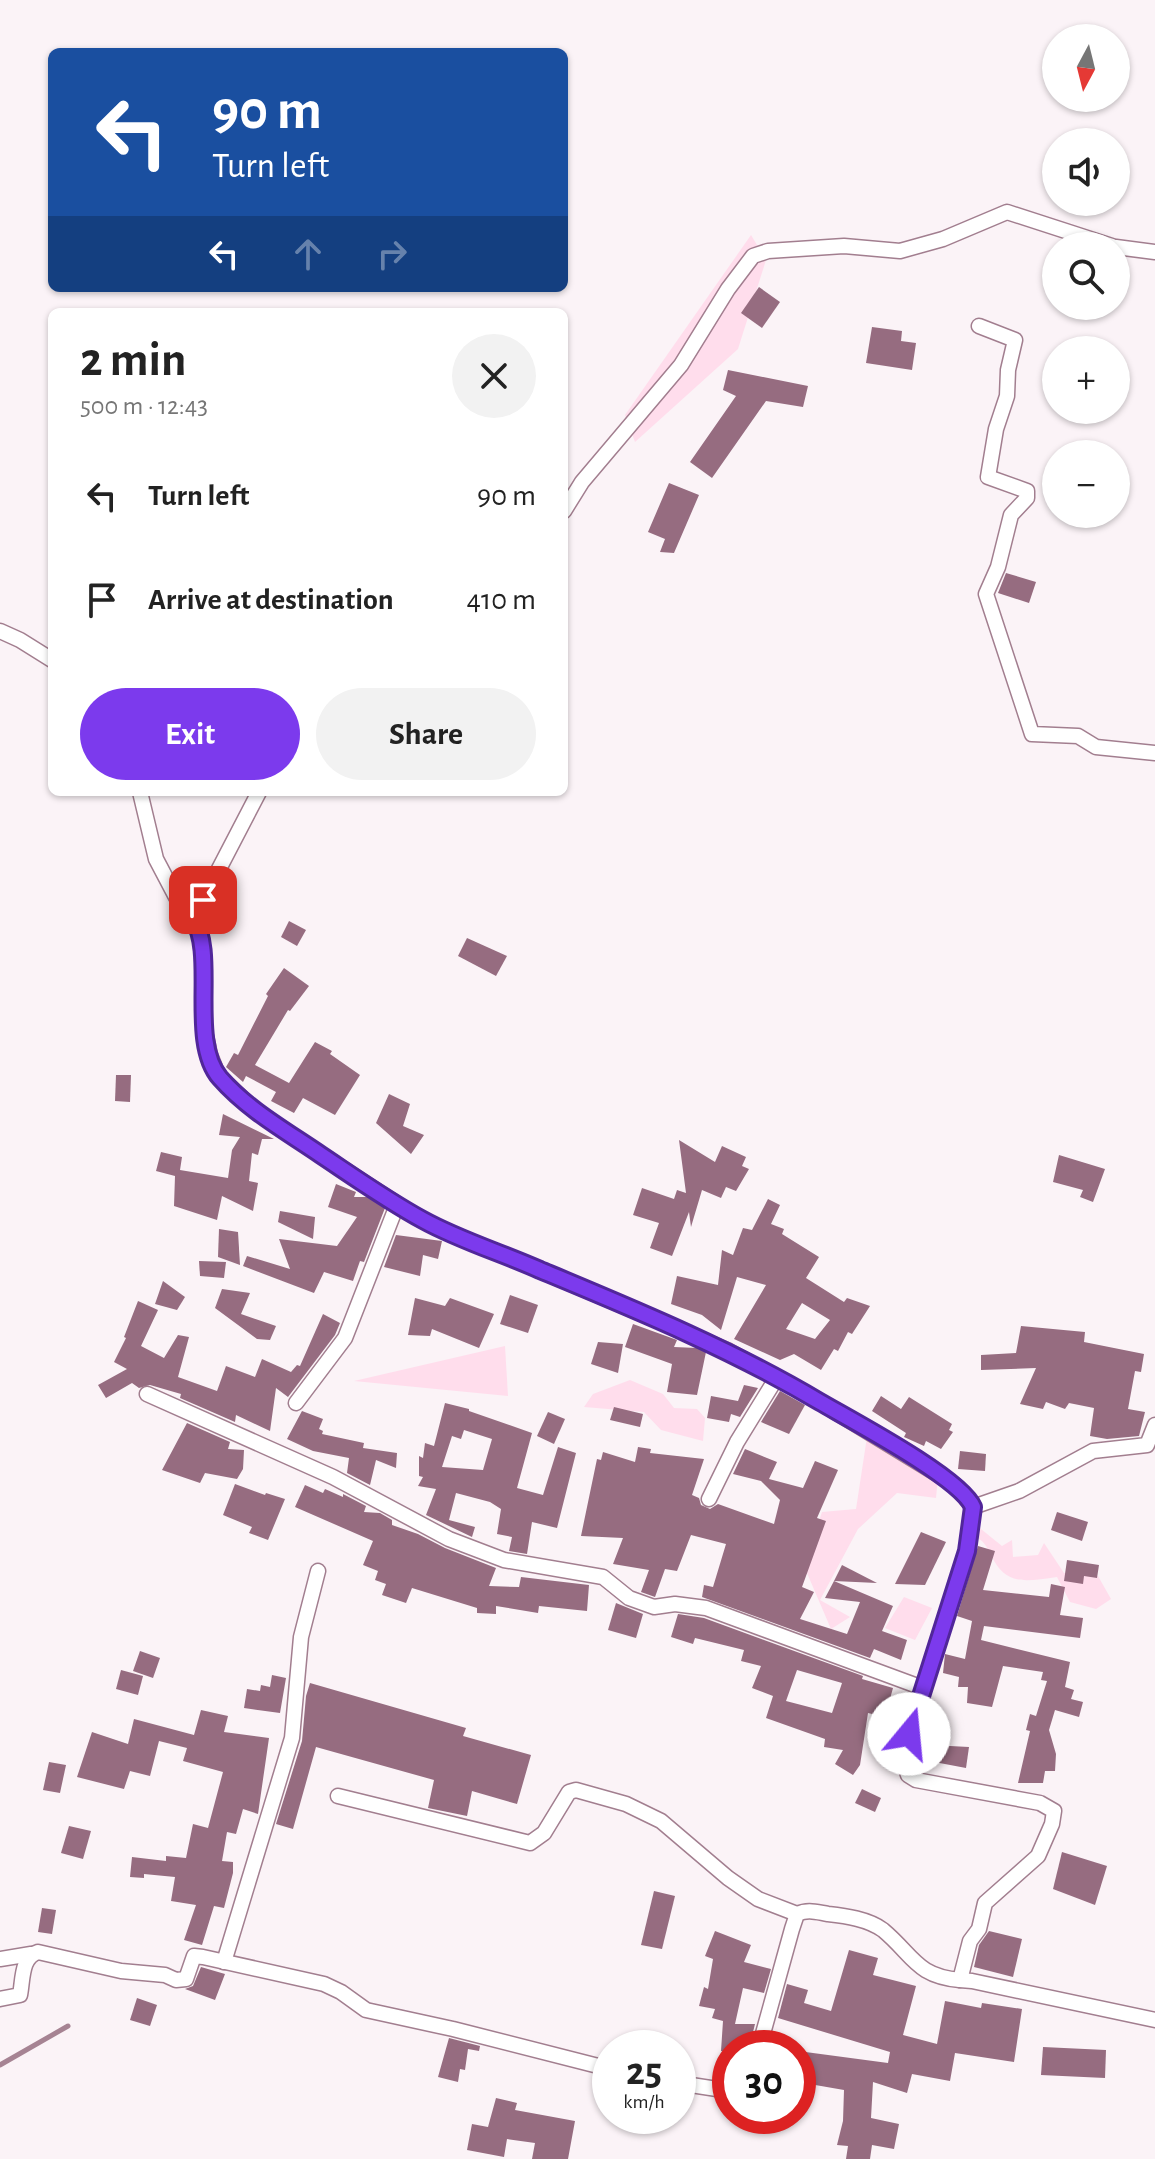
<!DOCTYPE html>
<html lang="en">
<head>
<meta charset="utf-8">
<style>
  body { margin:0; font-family:"Alegreya Sans",sans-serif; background:#f2f2f2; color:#222; height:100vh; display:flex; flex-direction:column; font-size:30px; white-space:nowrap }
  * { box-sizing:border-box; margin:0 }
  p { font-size:26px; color:#767676 }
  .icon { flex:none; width:44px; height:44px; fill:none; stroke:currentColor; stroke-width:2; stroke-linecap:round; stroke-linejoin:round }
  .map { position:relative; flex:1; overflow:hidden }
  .panel { position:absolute; left:48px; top:308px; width:520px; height:488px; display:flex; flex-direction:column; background:#fff; border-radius:12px; box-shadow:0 2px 6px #0004 }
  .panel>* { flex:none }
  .banner { position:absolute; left:48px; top:48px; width:520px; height:244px; border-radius:12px; box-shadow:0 2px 6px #0004; background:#1a4fa0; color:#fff; overflow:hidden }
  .needle { width:52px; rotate:187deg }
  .fabs { position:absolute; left:1042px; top:24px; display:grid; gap:16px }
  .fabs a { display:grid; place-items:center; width:88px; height:88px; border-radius:50%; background:#fff; box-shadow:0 2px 6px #0004; font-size:40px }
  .speed { position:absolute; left:592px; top:2030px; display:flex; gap:16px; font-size:40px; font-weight:700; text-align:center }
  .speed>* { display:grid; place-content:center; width:104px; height:104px; border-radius:50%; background:#fff; box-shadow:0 2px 6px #0004; line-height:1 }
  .speed small { font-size:20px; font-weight:400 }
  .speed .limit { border:12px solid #d22; background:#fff; color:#111 }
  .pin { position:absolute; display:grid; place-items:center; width:68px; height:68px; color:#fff; margin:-34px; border-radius:16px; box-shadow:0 4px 12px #0006 }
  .me { position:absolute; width:88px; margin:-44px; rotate:17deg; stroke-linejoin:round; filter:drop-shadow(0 0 6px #0008) }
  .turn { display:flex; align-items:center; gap:28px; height:168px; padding:0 32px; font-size:36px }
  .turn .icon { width:104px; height:104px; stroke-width:2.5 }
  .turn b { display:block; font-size:56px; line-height:68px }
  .lanes { display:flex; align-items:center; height:76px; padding:0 32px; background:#0003; justify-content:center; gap:40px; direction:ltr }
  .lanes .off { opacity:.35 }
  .round { display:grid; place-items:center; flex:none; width:84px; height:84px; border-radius:42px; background:#f2f2f2 }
  .summary { display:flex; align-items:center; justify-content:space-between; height:136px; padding:0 32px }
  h1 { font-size:48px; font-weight:700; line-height:60px }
  .cta { display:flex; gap:16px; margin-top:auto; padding:16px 32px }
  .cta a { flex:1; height:92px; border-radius:48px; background:#7c3aed; color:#fff; font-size:32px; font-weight:700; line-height:92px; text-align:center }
  .cta a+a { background:#f2f2f2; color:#222 }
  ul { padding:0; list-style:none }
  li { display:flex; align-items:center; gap:24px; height:104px; padding:0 32px }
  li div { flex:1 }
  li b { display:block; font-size:30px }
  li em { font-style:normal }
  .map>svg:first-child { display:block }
  .green { fill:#ffddec }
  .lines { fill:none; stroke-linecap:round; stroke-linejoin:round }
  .stream { stroke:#a68393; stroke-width:5 }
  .building { fill:#966c80; fill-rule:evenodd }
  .street-casing { stroke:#a27e8f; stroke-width:17 }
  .street { stroke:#fff; stroke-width:14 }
  .route-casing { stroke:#51269a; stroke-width:20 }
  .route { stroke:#7c3aed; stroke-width:14 }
</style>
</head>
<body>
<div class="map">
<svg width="1155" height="2159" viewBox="0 0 1155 2159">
  <rect width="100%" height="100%" fill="#fbf3f7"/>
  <g class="green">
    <polygon points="751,235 766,260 738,349 635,442 625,415"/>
    <polygon points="505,1346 508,1396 354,1381"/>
    <polygon points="630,1380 663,1394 674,1408 697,1409 705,1418 703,1441 661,1430 644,1412 584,1407 593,1394"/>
    <polygon points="867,1437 938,1477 936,1498 897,1493 858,1529 820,1600 850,1617 831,1629 804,1566 822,1512 856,1509"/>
    <path d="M 976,1525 L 1002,1546 L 1012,1540 L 1013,1557 L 1038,1555 L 1044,1543 L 1064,1573 L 1098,1576 L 1111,1599 L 1096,1609 L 1070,1602 L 1057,1577 C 1026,1581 1006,1587 991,1555 C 986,1545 984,1541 974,1536 Z"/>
    <polygon points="904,1597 932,1608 915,1640 885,1628"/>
  </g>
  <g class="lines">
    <polyline class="stream" points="0,2065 68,2026"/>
  </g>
  <g class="building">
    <polygon points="759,287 780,302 762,328 741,313"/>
    <polygon points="872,327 902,331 901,341 916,343 912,370 866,363"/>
    <polygon points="728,370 808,386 803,407 766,401 712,478 690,462 736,396 723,390"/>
    <polygon points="669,483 699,495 674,553 660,552 665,539 648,532"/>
    <polygon points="1006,573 1036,582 1029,603 998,593"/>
    <polygon points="289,921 306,930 297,946 281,937"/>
    <polygon points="467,938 507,956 496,976 458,956"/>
    <polygon points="284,968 309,986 290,1011 288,1010 255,1065 289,1083 315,1042 332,1051 330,1054 360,1075 335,1115 303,1098 294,1113 271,1101 276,1092 246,1076 243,1082 226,1067 234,1053 238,1055 268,996 266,994"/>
    <polygon points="116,1075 131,1075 130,1102 115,1101"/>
    <polygon points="389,1094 410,1104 403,1126 424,1135 411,1154 376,1123"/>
    <polygon points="223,1114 274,1139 262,1139 258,1155 252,1153 249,1181 258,1183 253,1211 222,1196 217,1220 174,1206 175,1176 156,1171 161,1152 182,1157 180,1170 228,1178 232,1150 240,1137 219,1135"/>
    <polygon points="679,1140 715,1162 722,1146 746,1157 742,1166 749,1169 736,1191 726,1187 721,1198 702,1190 691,1227 689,1212 672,1256 650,1248 659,1223 633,1215 642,1188 674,1199 677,1190 686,1193"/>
    <polygon points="1059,1155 1105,1169 1093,1202 1080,1197 1083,1190 1053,1182"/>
    <polygon points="336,1184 356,1192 354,1197 369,1197 385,1208 364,1262 360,1261 353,1281 324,1272 314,1293 243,1266 247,1256 290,1269 279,1239 337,1246 357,1217 328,1207"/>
    <path d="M 768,1199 L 780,1205 L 771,1224 L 784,1229 L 782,1234 L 819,1257 L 806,1278 L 844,1302 L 847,1298 L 870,1306 L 852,1334 L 848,1332 L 838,1351 L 834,1349 L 821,1370 L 794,1354 L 780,1360 L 734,1339 L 766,1285 L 737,1277 L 721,1330 L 702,1315 L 671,1304 L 677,1276 L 718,1285 L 722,1250 L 733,1255 L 743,1228 L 752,1230 ZM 802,1303 L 830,1320 L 815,1339 L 786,1329 Z"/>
    <polygon points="280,1211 315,1217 313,1239 278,1222"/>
    <polygon points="219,1229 238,1232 240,1265 218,1257"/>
    <polygon points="396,1235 442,1241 438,1259 423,1255 420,1276 384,1267"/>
    <polygon points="199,1261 226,1262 224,1278 200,1276"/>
    <polygon points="163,1281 185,1297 177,1310 155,1304"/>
    <polygon points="222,1289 250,1293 241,1314 276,1326 270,1340 257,1339 215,1308"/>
    <polygon points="510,1295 538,1305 528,1333 500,1324"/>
    <polygon points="415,1298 445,1306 450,1298 494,1314 479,1348 432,1329 430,1336 408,1335"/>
    <polygon points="138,1301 158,1310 141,1346 164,1358 178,1335 189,1337 178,1377 217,1391 226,1366 255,1377 262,1359 291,1372 297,1365 300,1366 323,1314 340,1323 335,1335 288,1397 276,1388 270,1431 236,1415 235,1422 180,1398 181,1394 150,1385 139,1388 132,1383 106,1398 98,1385 127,1369 114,1362 126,1338 124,1337"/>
    <polygon points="633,1324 677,1340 674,1347 697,1348 706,1352 697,1395 667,1392 672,1364 625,1347"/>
    <polygon points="1021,1326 1085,1332 1084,1342 1144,1354 1141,1372 1135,1371 1128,1409 1145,1412 1139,1436 1107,1439 1090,1436 1094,1408 1069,1403 1065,1409 1046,1402 1043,1409 1020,1404 1036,1368 981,1370 981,1355 1016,1353"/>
    <polygon points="598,1342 623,1344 618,1373 591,1364"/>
    <polygon points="744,1385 758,1388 740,1417 731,1414 729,1422 707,1418 711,1396 738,1401"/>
    <polygon points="780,1391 805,1405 789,1434 761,1422"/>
    <polygon points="881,1396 901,1409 909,1397 952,1424 949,1430 953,1432 941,1449 926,1441 924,1446 904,1437 906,1433 872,1411"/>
    <path d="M 445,1403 L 469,1409 L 469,1411 L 532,1433 L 517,1488 L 543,1495 L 558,1447 L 576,1453 L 557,1528 L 532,1522 L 527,1554 L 509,1551 L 512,1537 L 497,1534 L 501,1509 L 490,1502 L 456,1493 L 449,1520 L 475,1527 L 472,1537 L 426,1515 L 436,1489 L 418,1486 L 423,1477 L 419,1476 L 419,1456 L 423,1458 L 425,1443 L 434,1446 ZM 464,1430 L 492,1439 L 483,1470 L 442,1467 L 452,1436 L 461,1439 Z"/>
    <polygon points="614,1407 643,1414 640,1427 610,1420"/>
    <polygon points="302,1411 323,1419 319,1429 323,1431 322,1434 364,1443 363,1448 397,1453 396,1468 376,1460 370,1485 347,1473 349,1458 313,1451 287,1439"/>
    <polygon points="548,1412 565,1419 554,1444 537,1436"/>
    <polygon points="187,1423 230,1442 228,1449 244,1450 243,1469 237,1479 205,1473 200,1483 162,1470"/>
    <polygon points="638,1447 651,1449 650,1453 704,1459 692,1495 699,1498 701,1505 710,1509 718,1504 774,1524 780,1500 761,1481 733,1474 745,1449 777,1462 769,1479 803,1488 815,1461 838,1470 817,1518 826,1521 802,1587 814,1592 800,1619 847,1634 860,1602 825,1598 834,1581 893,1606 882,1631 907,1640 901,1660 874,1649 870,1658 702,1597 704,1585 713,1587 726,1544 691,1535 677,1571 665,1569 655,1597 641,1592 649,1570 613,1564 623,1538 581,1536 597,1459 601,1460 603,1452 635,1462"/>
    <polygon points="960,1451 986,1454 985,1471 958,1469"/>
    <polygon points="235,1484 265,1495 266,1493 285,1499 268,1540 249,1533 252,1527 223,1515"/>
    <polygon points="305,1485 323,1493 325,1489 343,1497 343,1494 366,1506 364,1512 380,1513 392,1520 392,1525 418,1534 445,1548 496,1568 489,1586 519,1587 521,1577 589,1585 587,1611 539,1606 538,1613 496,1606 496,1614 477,1613 477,1608 412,1588 406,1603 382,1595 386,1584 375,1580 378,1571 363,1565 373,1541 295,1507"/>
    <polygon points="1057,1512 1088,1522 1082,1541 1051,1530"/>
    <polygon points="921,1532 946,1542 925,1585 895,1584"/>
    <polygon points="978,1546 995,1551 983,1590 1049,1597 1051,1584 1065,1587 1060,1615 1083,1618 1080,1638 984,1626 981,1640 1070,1662 1065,1687 1074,1690 1071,1699 1083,1702 1079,1717 1055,1710 1049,1730 1056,1754 1055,1771 1045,1771 1043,1783 1018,1783 1030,1731 1026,1730 1030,1714 1036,1716 1047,1681 1041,1680 1043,1672 1003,1666 992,1707 967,1703 968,1687 958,1687 959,1677 943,1673 945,1654 965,1659 972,1621 957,1616"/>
    <polygon points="1067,1560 1099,1565 1097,1578 1084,1576 1083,1584 1064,1581"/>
    <polygon points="842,1565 877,1583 834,1581"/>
    <polygon points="616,1603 643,1614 636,1638 608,1630"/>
    <path d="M 678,1614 L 704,1618 L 863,1676 L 862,1679 L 893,1688 L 885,1717 L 868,1713 L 860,1765 L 853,1775 L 835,1764 L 843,1750 L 824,1747 L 825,1739 L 766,1718 L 773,1696 L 752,1688 L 761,1666 L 741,1661 L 744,1650 L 695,1638 L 693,1644 L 671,1637 ZM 797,1670 L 842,1683 L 832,1713 L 786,1701 Z"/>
    <polygon points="140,1651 160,1658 153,1678 133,1671"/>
    <polygon points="121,1670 143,1676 138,1695 116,1689"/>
    <polygon points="272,1675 286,1678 280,1713 244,1708 247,1689 260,1691 261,1685 270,1687"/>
    <polygon points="310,1683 466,1728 463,1736 531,1755 517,1804 472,1791 467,1816 428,1808 434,1780 316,1747 293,1829 276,1824 302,1741 306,1696"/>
    <polygon points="201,1710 228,1716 224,1732 269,1738 258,1814 243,1809 236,1834 227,1832 222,1861 233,1862 233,1873 224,1908 214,1906 202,1945 184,1940 196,1905 171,1901 175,1877 144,1874 144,1878 130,1877 132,1857 166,1861 166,1856 186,1858 193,1824 208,1828 223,1772 183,1761 187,1748 159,1741 150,1776 130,1771 124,1789 77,1777 92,1732 128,1744 134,1719 194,1735"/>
    <polygon points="931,1745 969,1747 966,1768 929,1761"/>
    <polygon points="49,1762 66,1765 60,1793 43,1790"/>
    <polygon points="862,1789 881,1798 875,1812 855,1803"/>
    <polygon points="69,1826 91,1831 83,1859 61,1853"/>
    <polygon points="1062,1852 1107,1866 1095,1905 1053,1889"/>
    <polygon points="654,1891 675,1896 662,1949 641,1945"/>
    <polygon points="42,1908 56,1910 52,1934 38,1932"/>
    <polygon points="715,1931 751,1945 744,1962 771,1969 764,1993 743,1988 735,2024 755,2024 749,2048 729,2048 728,2052 721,2051 723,2021 712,2018 715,2009 699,2006 704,1987 708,1989 713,1959 705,1956"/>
    <polygon points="989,1931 1022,1939 1013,1977 974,1967 979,1945"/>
    <polygon points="849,1950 878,1958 873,1975 916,1986 903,2035 937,2044 945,2001 981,2008 982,2003 1022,2009 1014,2062 955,2053 950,2081 912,2074 907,2093 873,2082 871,2118 899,2124 894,2149 872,2145 870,2159 846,2159 848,2146 837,2145 843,2121 844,2090 798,2082 798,2051 888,2063 890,2052 778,2018 787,1984 808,1990 804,2003 831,2011"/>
    <polygon points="201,1967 225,1974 215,2000 185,1989 193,1986"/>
    <polygon points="137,1998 157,2005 150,2026 130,2020"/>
    <polygon points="449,2038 480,2046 479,2051 468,2049 465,2070 460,2069 458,2082 438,2077"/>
    <polygon points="1043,2047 1106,2050 1105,2078 1041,2075"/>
    <polygon points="496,2098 517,2103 515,2110 575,2121 568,2159 532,2159 535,2143 507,2139 504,2157 467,2150 472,2124 488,2127"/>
  </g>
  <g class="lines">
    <defs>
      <g id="street">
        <polyline points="1116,247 1155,252"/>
        <polyline points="979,326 1015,340 1008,370 1007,396 996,429 988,477 1027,491 1027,498 1011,515 998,567 986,594 1032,734 1078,736 1096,747 1155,753"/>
        <polyline points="564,511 582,482 681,365 728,289 753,256 768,251 844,246 900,251 943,239 1007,212 1112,246"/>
        <polyline points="0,631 20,640 52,660"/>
        <polyline points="140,792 156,859 176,897 199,928 202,943 204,1027 210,1055 218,1075 258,1113 425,1222 727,1350 801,1391 955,1485 973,1507 967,1551 902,1756 908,1775 916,1780 1040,1803 1054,1811 1052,1824 1038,1856 985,1903 979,1929 970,1941 960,1980 972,1981 1155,2020"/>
        <polyline points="193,919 259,792"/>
        <polyline points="147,1394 333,1477 449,1539 504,1560 603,1577 629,1598 654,1607 675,1604 706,1608 923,1688"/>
        <polyline points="296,1403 345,1338 397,1205"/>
        <polyline points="709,1499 737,1442 777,1377"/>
        <polyline points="973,1507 1019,1491 1093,1451 1147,1445 1155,1425"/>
        <polyline points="338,1796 530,1843 544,1833 569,1792 576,1790 626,1804 661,1821 728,1878 758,1899 797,1914"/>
        <polyline points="0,1959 31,1954"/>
        <polyline points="224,1962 292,1738 301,1637 318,1571"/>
        <path d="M 0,1999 L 20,1995 C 23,1980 21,1957 38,1952 L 121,1971 L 165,1975 L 176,1980 L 186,1979 L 194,1956 L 203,1957 L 324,1984 L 341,1992 L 366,2010 L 453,2029 L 610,2069"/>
        <path d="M 759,2048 L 792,1929 L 797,1914 C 808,1909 816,1912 828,1914 C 846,1916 868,1919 883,1930 C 914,1956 916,1976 960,1980"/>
        <polyline points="678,2083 730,2091"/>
      </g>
    </defs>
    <use href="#street" class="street-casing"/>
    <use href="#street" class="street"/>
  </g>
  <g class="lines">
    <defs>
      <path id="route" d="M 203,900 L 193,919 C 217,953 188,1041 220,1078 C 248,1110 286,1131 321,1155 C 354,1177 388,1201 423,1220 C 459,1240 502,1253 540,1270 C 636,1310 731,1349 820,1402 C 851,1420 961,1478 973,1507 L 967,1551 L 909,1734"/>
    </defs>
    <use href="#route" class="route-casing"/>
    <use href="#route" class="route"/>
  </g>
</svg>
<div class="fabs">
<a><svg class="needle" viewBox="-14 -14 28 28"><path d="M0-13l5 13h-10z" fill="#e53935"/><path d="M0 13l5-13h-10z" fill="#767676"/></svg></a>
<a><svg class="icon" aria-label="sound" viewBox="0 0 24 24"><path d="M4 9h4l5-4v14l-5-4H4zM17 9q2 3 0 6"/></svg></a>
<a><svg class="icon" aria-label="search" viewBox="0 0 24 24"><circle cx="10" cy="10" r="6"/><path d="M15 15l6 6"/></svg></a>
<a>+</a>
<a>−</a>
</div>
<div class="speed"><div>25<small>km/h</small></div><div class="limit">30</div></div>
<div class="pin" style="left:203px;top:900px;background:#d93025"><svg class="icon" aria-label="arrive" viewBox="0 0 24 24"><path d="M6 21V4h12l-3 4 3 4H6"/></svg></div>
<svg class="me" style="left:909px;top:1734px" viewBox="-20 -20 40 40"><circle r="19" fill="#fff"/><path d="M0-13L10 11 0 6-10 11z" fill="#7c3aed"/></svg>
<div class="banner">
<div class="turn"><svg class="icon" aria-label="left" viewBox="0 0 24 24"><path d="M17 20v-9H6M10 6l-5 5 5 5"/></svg><div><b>90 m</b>Turn left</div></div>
<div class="lanes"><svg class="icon" aria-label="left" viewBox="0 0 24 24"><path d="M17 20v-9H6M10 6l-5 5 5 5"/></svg><svg class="icon off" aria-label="ahead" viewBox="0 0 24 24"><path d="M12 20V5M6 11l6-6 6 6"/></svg><svg class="icon off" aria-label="right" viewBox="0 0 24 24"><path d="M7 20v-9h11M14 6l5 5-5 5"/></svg></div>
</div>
<section class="panel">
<div class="summary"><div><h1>2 min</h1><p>500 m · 12:43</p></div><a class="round"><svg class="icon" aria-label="close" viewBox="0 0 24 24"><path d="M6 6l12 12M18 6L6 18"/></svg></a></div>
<ul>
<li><svg class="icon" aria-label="left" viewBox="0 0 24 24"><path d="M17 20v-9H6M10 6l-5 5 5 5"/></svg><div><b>Turn left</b></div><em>90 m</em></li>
<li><svg class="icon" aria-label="arrive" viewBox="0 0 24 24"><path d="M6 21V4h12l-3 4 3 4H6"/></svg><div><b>Arrive at destination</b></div><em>410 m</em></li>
</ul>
<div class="cta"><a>Exit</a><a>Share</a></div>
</section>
</div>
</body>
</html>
